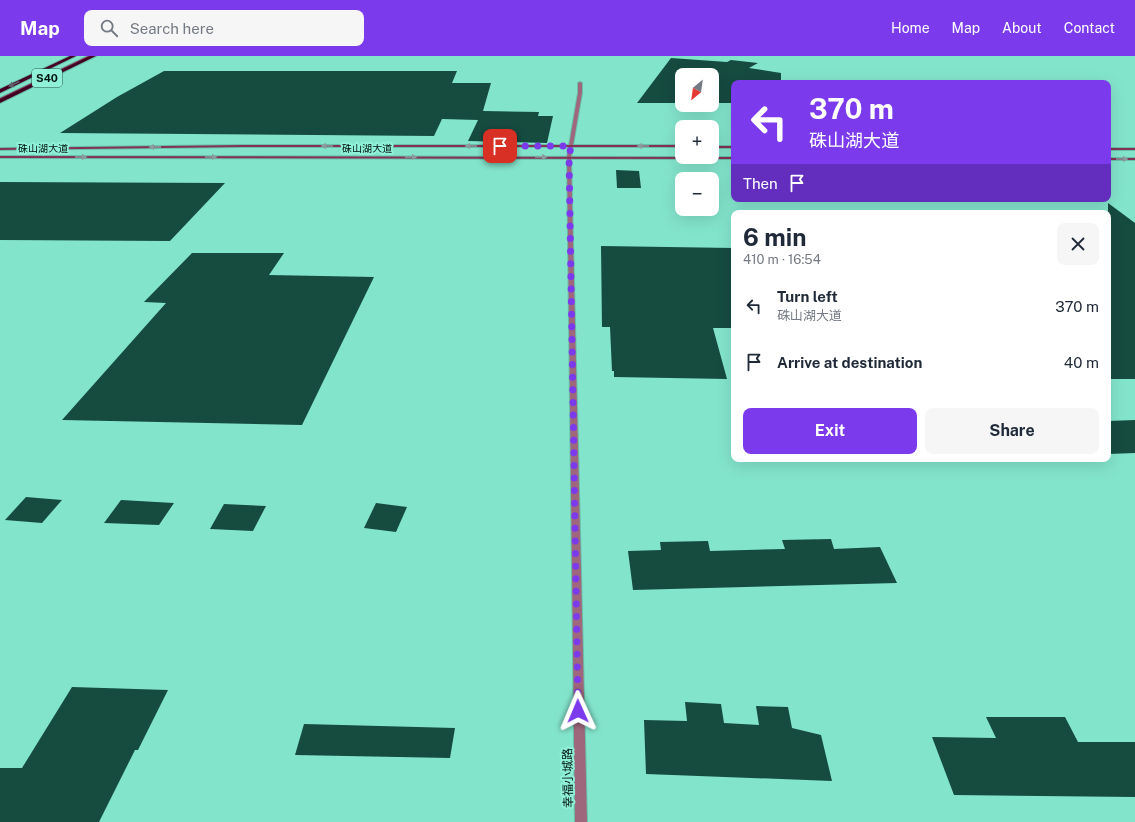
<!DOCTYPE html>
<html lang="en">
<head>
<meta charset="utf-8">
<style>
  body { margin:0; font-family:"Public Sans","Noto Sans SC",sans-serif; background:#f6f6f7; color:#1f2937; height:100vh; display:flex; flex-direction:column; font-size:15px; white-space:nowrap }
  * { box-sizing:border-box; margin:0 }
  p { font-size:13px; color:#747a83 }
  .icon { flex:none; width:22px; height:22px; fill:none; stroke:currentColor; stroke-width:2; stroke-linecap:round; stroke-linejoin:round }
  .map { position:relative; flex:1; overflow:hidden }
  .side { position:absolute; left:731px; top:154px; width:380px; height:252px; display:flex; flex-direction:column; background:#fff; border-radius:8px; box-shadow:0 4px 16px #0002 }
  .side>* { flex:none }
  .guide { position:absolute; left:731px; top:24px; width:380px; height:122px; border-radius:8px; box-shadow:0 4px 16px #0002; background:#7c3aed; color:#fff; overflow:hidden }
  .needle { width:26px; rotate:209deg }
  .controls { position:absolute; left:675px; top:12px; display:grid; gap:8px }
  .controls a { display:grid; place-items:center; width:44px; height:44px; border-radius:8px; background:#fff; box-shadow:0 4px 16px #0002; font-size:20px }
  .pin { position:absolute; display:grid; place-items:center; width:34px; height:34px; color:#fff; margin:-17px; border-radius:8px; box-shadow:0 2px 6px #0006 }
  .me { position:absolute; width:44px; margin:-22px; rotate:359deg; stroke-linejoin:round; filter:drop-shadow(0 0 3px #0008) }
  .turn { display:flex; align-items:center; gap:14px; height:84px; padding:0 12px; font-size:18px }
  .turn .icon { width:52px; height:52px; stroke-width:2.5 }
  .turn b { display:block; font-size:28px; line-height:34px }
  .then { display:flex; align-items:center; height:38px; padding:0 12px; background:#0003; gap:8px; font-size:15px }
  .round { display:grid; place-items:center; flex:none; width:42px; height:42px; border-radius:8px; background:#f6f6f7 }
  .summary { display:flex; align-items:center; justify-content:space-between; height:68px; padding:0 12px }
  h1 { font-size:24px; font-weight:700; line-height:30px }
  .primary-button { display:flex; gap:8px; margin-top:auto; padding:8px 12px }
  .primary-button a { flex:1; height:46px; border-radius:8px; background:#7c3aed; color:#fff; font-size:16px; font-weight:700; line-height:46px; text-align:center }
  .primary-button a+a { background:#f6f6f7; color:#1f2937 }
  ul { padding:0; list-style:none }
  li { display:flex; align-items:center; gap:12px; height:56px; padding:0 12px }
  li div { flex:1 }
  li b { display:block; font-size:15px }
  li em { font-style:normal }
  header { display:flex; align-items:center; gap:24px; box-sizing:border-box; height:56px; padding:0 20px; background:#7c3aed; color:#fff }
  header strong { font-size:19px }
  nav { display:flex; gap:22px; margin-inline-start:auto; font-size:14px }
  .search { width:280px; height:36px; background:#f6f6f7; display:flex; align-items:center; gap:10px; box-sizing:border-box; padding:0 14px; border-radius:8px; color:#747a83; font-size:15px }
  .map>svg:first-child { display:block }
  .building { fill:#164b40 }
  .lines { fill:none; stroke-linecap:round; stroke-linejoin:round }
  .minor-casing { stroke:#6cbeaa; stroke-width:2 }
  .tertiary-casing { stroke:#6cbeaa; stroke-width:2 }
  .secondary-casing { stroke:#6cbeaa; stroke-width:2 }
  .motorway-casing { stroke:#6cbeaa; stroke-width:2 }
  .minor { fill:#9f677c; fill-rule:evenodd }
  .tertiary { fill:#9f677c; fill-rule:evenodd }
  .secondary { fill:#823355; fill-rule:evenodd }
  .motorway { fill:#420023; fill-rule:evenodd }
  .oneway { fill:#61606c }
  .oneway2 { fill:#8a9c9e }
  .route { stroke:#7c3aed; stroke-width:7; stroke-dasharray:0 12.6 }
  .labels { text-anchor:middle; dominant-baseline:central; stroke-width:4; stroke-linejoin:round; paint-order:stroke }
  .far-street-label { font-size:10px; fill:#01130e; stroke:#90f1d9 }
  .shield { fill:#90f1d9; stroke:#2c564b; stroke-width:1 }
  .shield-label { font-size:11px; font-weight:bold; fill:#01130e }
  .street-label { font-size:12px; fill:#01130e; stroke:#90f1d9 }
</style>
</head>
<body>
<header>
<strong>Map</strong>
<div class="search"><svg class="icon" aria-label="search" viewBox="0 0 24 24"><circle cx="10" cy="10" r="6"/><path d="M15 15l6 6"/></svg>Search here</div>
<nav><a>Home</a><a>Map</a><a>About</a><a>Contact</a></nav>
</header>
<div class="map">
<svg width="1135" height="766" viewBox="0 0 1135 766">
  <rect width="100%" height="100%" fill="#83e4cc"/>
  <g class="building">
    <polygon points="671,2 727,6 731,4 758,7 749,12 781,17 781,27 734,27 734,47 712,47 712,19 682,19 682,47 637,47"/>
    <polygon points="164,15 457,15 452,27 491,27 483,55 539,56 538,60 553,60 547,87 468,85 478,64 442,63 434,80 60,77 117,41"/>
    <polygon points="616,114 639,115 641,132 617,132"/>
    <polygon points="0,126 225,127 170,185 0,184"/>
    <polygon points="1108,147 1135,167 1135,323 1108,323"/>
    <polygon points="601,190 734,192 734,272 713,272 727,323 614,321 614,315 612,315 610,271 602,271"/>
    <polygon points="192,197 284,197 269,219 374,221 302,369 62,364 166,247 144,246"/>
    <polygon points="1135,364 1135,397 1108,398 1108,365"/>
    <polygon points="26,441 62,444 42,467 5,464"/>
    <polygon points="121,444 174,447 159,469 104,467"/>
    <polygon points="376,447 407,451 396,476 364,472"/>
    <polygon points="224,448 266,450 253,475 210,473"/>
    <polygon points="831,483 834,493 880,491 897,527 633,534 628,495 661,494 660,486 708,485 710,495 785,493 782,484"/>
    <polygon points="72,631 168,634 138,694 135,694 99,766 0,766 0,712 22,712"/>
    <polygon points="685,646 721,648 724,667 759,669 756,650 788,651 792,672 821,679 832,725 646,718 644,664 687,665"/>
    <polygon points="986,661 1065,661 1078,686 1135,686 1135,741 954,739 932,681 996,682"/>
    <polygon points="304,668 455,672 450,702 295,699"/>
  </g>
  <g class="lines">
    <defs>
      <polygon id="minor" points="580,26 582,27 582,37 571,101 569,102 567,101 578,37 578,27"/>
      <polygon id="tertiary" points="567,100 571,101 587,766 575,766"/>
      <g id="secondary">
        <polygon points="88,0 92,0 0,44 0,42"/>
        <polygon points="243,89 682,89 682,91 243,91 0,94 0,92"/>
        <rect x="712" y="90" width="22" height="2"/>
        <rect x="1108" y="92" width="27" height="2"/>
        <polygon points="0,100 734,101 734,103 0,102"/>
        <rect x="1108" y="102" width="27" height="2"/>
      </g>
      <g id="motorway">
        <polygon points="70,0 76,0 0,37 0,33"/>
        <polygon points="90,0 96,0 0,47 0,43"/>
      </g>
    </defs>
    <use href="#minor" class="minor-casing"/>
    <use href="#tertiary" class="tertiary-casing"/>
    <use href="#secondary" class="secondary-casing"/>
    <use href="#motorway" class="motorway-casing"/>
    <use href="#minor" class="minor"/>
    <use href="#tertiary" class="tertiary"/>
    <use href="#secondary" class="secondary"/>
    <use href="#motorway" class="motorway"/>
  </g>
  <defs><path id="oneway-solid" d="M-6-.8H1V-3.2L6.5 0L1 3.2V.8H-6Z"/></defs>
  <use class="oneway" href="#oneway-solid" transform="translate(14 28) rotate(155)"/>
  <g class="oneway2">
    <use href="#oneway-solid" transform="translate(327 90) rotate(180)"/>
    <use href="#oneway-solid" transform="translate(471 90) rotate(-180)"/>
    <use href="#oneway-solid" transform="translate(643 90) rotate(-180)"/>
    <use href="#oneway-solid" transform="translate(155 91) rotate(179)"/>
    <use href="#oneway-solid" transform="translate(81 101)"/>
    <use href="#oneway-solid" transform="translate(211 101)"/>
    <use href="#oneway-solid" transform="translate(411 101)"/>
    <use href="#oneway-solid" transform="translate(541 101)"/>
    <use href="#oneway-solid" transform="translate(1122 103)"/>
  </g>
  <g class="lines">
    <polyline class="route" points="500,90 571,90 569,101 578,655"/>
  </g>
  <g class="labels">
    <g class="far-street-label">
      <text x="43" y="92">硃山湖大道</text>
      <text x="367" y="92">硃山湖大道</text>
    </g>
    <rect class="shield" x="32" y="13" width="30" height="18" rx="3"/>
    <g class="shield-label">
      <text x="47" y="22">S40</text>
    </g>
    <g class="street-label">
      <text transform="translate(568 722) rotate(-91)">幸福小城路</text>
    </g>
  </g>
</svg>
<div class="controls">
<a><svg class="needle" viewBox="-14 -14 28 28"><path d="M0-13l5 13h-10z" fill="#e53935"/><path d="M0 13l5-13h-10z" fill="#747a83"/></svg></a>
<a>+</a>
<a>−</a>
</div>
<div class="pin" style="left:500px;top:90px;background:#d93025"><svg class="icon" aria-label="arrive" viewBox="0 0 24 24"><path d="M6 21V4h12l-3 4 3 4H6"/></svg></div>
<svg class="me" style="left:578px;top:655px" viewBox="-20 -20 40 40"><path d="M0-17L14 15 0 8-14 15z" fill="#7c3aed" stroke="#fff" stroke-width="4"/></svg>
<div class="guide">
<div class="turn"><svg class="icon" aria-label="left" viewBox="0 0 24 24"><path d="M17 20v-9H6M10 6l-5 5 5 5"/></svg><div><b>370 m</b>硃山湖大道</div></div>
<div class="then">Then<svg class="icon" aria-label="arrive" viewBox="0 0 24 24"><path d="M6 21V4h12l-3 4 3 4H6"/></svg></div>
</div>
<section class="side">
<div class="summary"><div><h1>6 min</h1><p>410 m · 16:54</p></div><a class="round"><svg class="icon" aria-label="close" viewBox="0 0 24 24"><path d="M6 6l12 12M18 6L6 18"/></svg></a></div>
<ul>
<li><svg class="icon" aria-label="left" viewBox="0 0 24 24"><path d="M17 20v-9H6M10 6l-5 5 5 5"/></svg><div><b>Turn left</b><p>硃山湖大道</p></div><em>370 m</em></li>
<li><svg class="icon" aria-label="arrive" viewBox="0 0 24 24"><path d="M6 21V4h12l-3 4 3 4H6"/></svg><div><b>Arrive at destination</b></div><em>40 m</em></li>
</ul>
<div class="primary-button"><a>Exit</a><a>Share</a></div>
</section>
</div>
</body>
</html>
